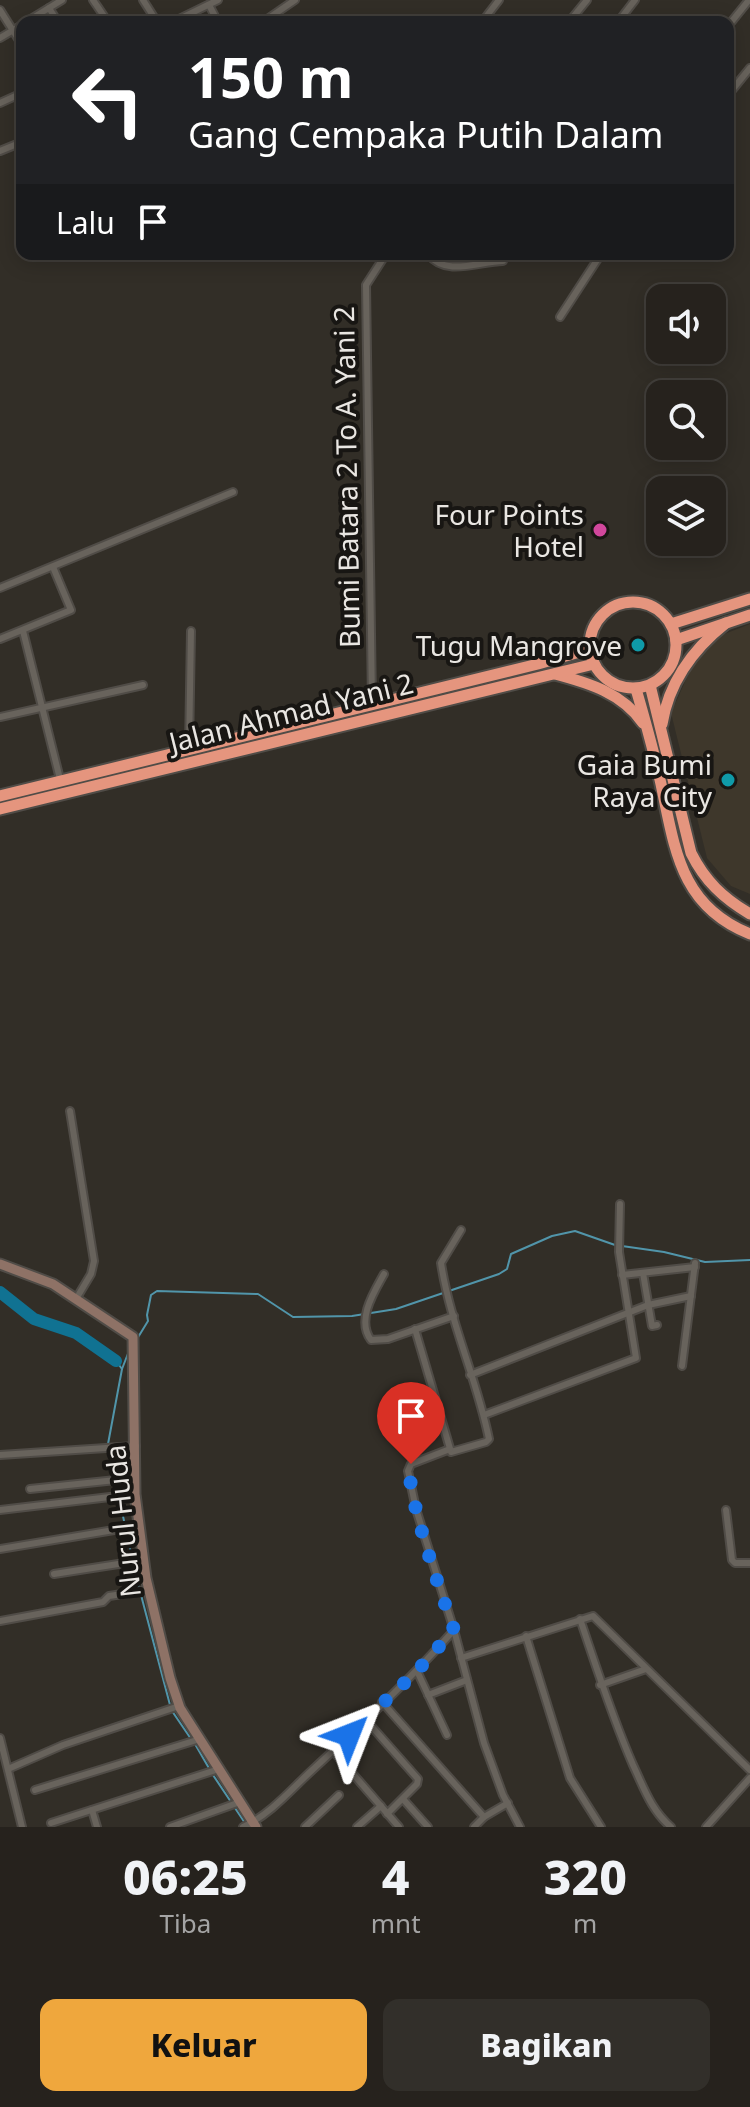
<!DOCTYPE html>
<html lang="id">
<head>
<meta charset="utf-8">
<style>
  body { margin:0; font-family:"Noto Sans",sans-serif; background:#322f2a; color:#f1f3f6; height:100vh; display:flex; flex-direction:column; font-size:30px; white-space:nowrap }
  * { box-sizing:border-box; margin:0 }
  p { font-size:26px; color:#a4a4a4 }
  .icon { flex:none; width:44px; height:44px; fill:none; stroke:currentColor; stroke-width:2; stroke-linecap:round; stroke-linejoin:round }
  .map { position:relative; height:1827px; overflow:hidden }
  .panel { display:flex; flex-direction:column; background:#26221d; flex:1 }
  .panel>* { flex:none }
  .banner { position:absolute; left:16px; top:16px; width:718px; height:244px; border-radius:16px; box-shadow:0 4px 20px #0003,0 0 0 2px #423f3b; background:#202124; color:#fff; overflow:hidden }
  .fabs { position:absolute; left:646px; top:284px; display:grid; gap:16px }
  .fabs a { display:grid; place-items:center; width:80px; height:80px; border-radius:16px; background:#26221d; box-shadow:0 4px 20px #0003,0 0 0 2px #423f3b; font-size:40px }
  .pin { position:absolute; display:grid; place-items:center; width:68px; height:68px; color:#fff; margin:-82px -34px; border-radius:50% 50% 50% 0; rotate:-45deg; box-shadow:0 0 8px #0007 }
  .pin .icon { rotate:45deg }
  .me { position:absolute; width:88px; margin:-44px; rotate:45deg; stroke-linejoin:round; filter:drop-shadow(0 0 6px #0008) }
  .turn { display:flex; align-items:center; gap:28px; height:168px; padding:0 40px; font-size:36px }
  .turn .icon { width:104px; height:104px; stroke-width:2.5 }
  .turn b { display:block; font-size:56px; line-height:68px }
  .then { display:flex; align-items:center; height:76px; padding:0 40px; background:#0003; gap:16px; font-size:30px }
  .eta { display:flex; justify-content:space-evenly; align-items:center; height:136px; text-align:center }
  .eta b { font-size:48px; font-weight:800; line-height:56px }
  .action { display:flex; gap:16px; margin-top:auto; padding:16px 40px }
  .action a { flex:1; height:92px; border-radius:16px; background:#efa73d; color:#111; font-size:32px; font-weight:800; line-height:92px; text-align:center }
  .action a+a { background:#322f2a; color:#f1f3f6 }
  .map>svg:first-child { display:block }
  .built { fill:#3e372b }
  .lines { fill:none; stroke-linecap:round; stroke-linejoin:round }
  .stream { stroke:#5195aa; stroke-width:2 }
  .river { stroke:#107292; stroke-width:12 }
  .street-casing { stroke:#504c47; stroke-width:10 }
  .secondary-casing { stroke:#504c47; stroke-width:13 }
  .highway-casing { stroke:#504c47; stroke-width:15 }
  .street { stroke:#68635c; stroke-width:6 }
  .secondary { stroke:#8e7266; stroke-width:9 }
  .highway { stroke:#e5957e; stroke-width:11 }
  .route { stroke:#1a73e8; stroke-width:14; stroke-dasharray:0 25.2 }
  .hotel-dot { fill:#d1479c; stroke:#181613; stroke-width:3 }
  .culture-dot { fill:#0f9aa8; stroke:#181613; stroke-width:3 }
  .labels { text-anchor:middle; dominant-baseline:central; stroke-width:8; stroke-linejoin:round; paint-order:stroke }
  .street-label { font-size:28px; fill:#e9e6e2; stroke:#181613 }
  .poi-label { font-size:28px; fill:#e9e6e2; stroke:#181613; text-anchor:end }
</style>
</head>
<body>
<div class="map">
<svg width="750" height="1827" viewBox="0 0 750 1827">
  <rect width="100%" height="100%" fill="#322e27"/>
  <polygon class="built" points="750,624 750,894 731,886 707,858 671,713 697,655 709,640"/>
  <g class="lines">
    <g class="stream">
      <polyline points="137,1339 148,1321 147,1315 151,1295 157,1291 258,1294 293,1317 352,1316 396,1309 499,1274 507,1269 511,1254 552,1236 575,1231 615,1245 664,1252 705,1262 750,1260"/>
      <polyline points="122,1369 129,1351"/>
      <polyline points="108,1444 122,1369 116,1361"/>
      <polyline points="109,1451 132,1558"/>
      <polyline points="134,1564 139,1589"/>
      <polyline points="141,1595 170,1705"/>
      <polyline points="172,1711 191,1739"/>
      <polyline points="195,1744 210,1770"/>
      <polyline points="213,1775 245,1823"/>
    </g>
    <polyline class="river" points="0,1292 34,1319 76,1333 116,1361"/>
    <defs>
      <g id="street">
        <polyline points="93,0 108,22"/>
        <polyline points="143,0 157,22"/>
        <polyline points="209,5 218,22"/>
        <polyline points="49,8 58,22"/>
        <polyline points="0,10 22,45"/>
        <polyline points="26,22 62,0"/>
        <polyline points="173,22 218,0"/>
        <polyline points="263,22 295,0"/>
        <polyline points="482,22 499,0"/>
        <polyline points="569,22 587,0"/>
        <polyline points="618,22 635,0"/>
        <polyline points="728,26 749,0"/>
        <polyline points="0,38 22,25"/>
        <polyline points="728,95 750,68"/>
        <polyline points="0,103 22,93"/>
        <polyline points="0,151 22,142"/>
        <polyline points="396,254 409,256 432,254"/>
        <path d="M 429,255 C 446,277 480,261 503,261"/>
        <polyline points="560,317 601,254"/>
        <polyline points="0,588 233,492"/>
        <polyline points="23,631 60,779"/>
        <polyline points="0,639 71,610 53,567"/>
        <polyline points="372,703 366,285 386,254"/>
        <polyline points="0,717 143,685"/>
        <polyline points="189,749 191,631"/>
        <polyline points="70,1111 94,1261 91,1274 76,1299"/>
        <polyline points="643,1273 652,1326 657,1325"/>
        <path d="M 384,1274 C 374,1292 356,1320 371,1340 L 388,1339 L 454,1316"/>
        <polyline points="622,1275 695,1267"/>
        <path d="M 415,1329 L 451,1452 L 486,1442 L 489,1439 C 477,1379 450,1323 441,1263 L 461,1230"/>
        <polyline points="682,1366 695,1263"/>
        <polyline points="470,1375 648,1305 691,1296"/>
        <polyline points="484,1415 636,1358 619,1252 620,1204"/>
        <polyline points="450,1449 411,1464 408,1471 416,1509 454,1630 484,1743 503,1795 520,1827"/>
        <polyline points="0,1455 136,1446"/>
        <polyline points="30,1489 135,1478"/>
        <polyline points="0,1510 135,1494"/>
        <polyline points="726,1510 732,1560 735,1563 750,1563"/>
        <polyline points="0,1549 114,1530"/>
        <polyline points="54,1574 144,1560"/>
        <path d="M 580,1619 C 597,1669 612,1717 633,1765 C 644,1788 651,1810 671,1827"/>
        <polyline points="0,1621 103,1602 109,1596 149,1590"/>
        <polyline points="526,1636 570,1778 601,1827"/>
        <polyline points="461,1658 593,1616 750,1770"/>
        <polyline points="417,1671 447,1735"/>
        <polyline points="600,1685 646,1669"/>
        <polyline points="428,1695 467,1680"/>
        <polyline points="382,1702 484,1817"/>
        <polyline points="365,1719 418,1779 417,1784 387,1814"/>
        <polyline points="0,1738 22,1827"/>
        <polyline points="333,1751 399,1827"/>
        <polyline points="8,1769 63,1745 179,1706"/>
        <polyline points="35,1790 200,1739"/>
        <polyline points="403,1799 428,1827"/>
        <polyline points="92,1810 97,1827"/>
        <polyline points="51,1823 219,1769"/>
        <polyline points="170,1827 240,1802"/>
        <path d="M 243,1827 C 269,1815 289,1792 309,1773 C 359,1727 409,1681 454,1630"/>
        <polyline points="305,1827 339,1795"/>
        <polyline points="357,1827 381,1806"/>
        <polyline points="474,1827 484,1817 508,1803"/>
        <polyline points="706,1827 750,1778"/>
      </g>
      <polyline id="secondary" points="0,1264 53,1284 133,1337 135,1494 146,1578 170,1678 180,1708 256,1827"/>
      <g id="highway">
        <circle cx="633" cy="645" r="43"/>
        <polyline points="671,624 750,599"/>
        <polyline points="676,640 750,615"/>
        <path d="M 555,674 C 589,683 622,693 643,723"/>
        <path d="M 650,685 L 691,853 C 705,881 723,898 750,914"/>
        <path d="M 636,689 C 645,720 654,752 661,784 C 675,849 680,906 750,934"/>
        <path d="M 662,724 C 669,682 693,649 726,623"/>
        <polyline points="0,796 538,664 590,649"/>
        <polyline points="0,809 594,664"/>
      </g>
    </defs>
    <use href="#street" class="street-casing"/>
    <use href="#secondary" class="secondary-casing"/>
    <use href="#highway" class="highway-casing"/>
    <use href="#street" class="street"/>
    <use href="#secondary" class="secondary"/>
    <use href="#highway" class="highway"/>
  </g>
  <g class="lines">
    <path class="route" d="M 349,1735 L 417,1671 L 454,1630 C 445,1604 402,1484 411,1464"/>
  </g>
  <circle class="hotel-dot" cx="600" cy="530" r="8"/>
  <g class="culture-dot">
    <circle cx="638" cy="645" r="8"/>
    <circle cx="728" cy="780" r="8"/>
  </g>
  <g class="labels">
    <g class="street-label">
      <text transform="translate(346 477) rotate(-91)">Bumi Batara 2 To A. Yani 2</text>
      <text transform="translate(291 712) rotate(-14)">Jalan Ahmad Yani 2</text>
      <text transform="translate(122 1521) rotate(-96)">Nurul Huda</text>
    </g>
    <g class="poi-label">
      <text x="584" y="514">Four Points<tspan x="584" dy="32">Hotel</tspan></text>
      <text x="622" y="645">Tugu Mangrove</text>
      <text x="712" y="764">Gaia Bumi<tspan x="712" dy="32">Raya City</tspan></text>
    </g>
  </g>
</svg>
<div class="fabs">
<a><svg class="icon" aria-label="sound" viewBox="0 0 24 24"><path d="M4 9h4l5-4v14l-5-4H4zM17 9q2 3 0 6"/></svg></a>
<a><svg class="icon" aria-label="search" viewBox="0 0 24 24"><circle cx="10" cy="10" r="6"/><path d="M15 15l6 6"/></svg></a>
<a><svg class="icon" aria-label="layers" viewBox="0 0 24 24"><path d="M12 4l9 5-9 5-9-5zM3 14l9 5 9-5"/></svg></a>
</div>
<div class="pin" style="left:411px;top:1464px;background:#d93025"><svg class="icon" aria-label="arrive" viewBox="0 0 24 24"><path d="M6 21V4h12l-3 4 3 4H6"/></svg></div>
<svg class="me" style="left:349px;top:1735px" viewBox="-20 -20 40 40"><path d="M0-17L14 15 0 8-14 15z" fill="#1a73e8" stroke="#fff" stroke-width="4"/></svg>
<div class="banner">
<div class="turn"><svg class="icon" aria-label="left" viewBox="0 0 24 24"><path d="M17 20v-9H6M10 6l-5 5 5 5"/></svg><div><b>150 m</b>Gang Cempaka Putih Dalam</div></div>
<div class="then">Lalu<svg class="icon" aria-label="arrive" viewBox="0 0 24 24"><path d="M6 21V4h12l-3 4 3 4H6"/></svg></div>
</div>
</div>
<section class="panel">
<div class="eta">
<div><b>06:25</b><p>Tiba</p></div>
<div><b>4</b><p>mnt</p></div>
<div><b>320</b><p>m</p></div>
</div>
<div class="action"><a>Keluar</a><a>Bagikan</a></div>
</section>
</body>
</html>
